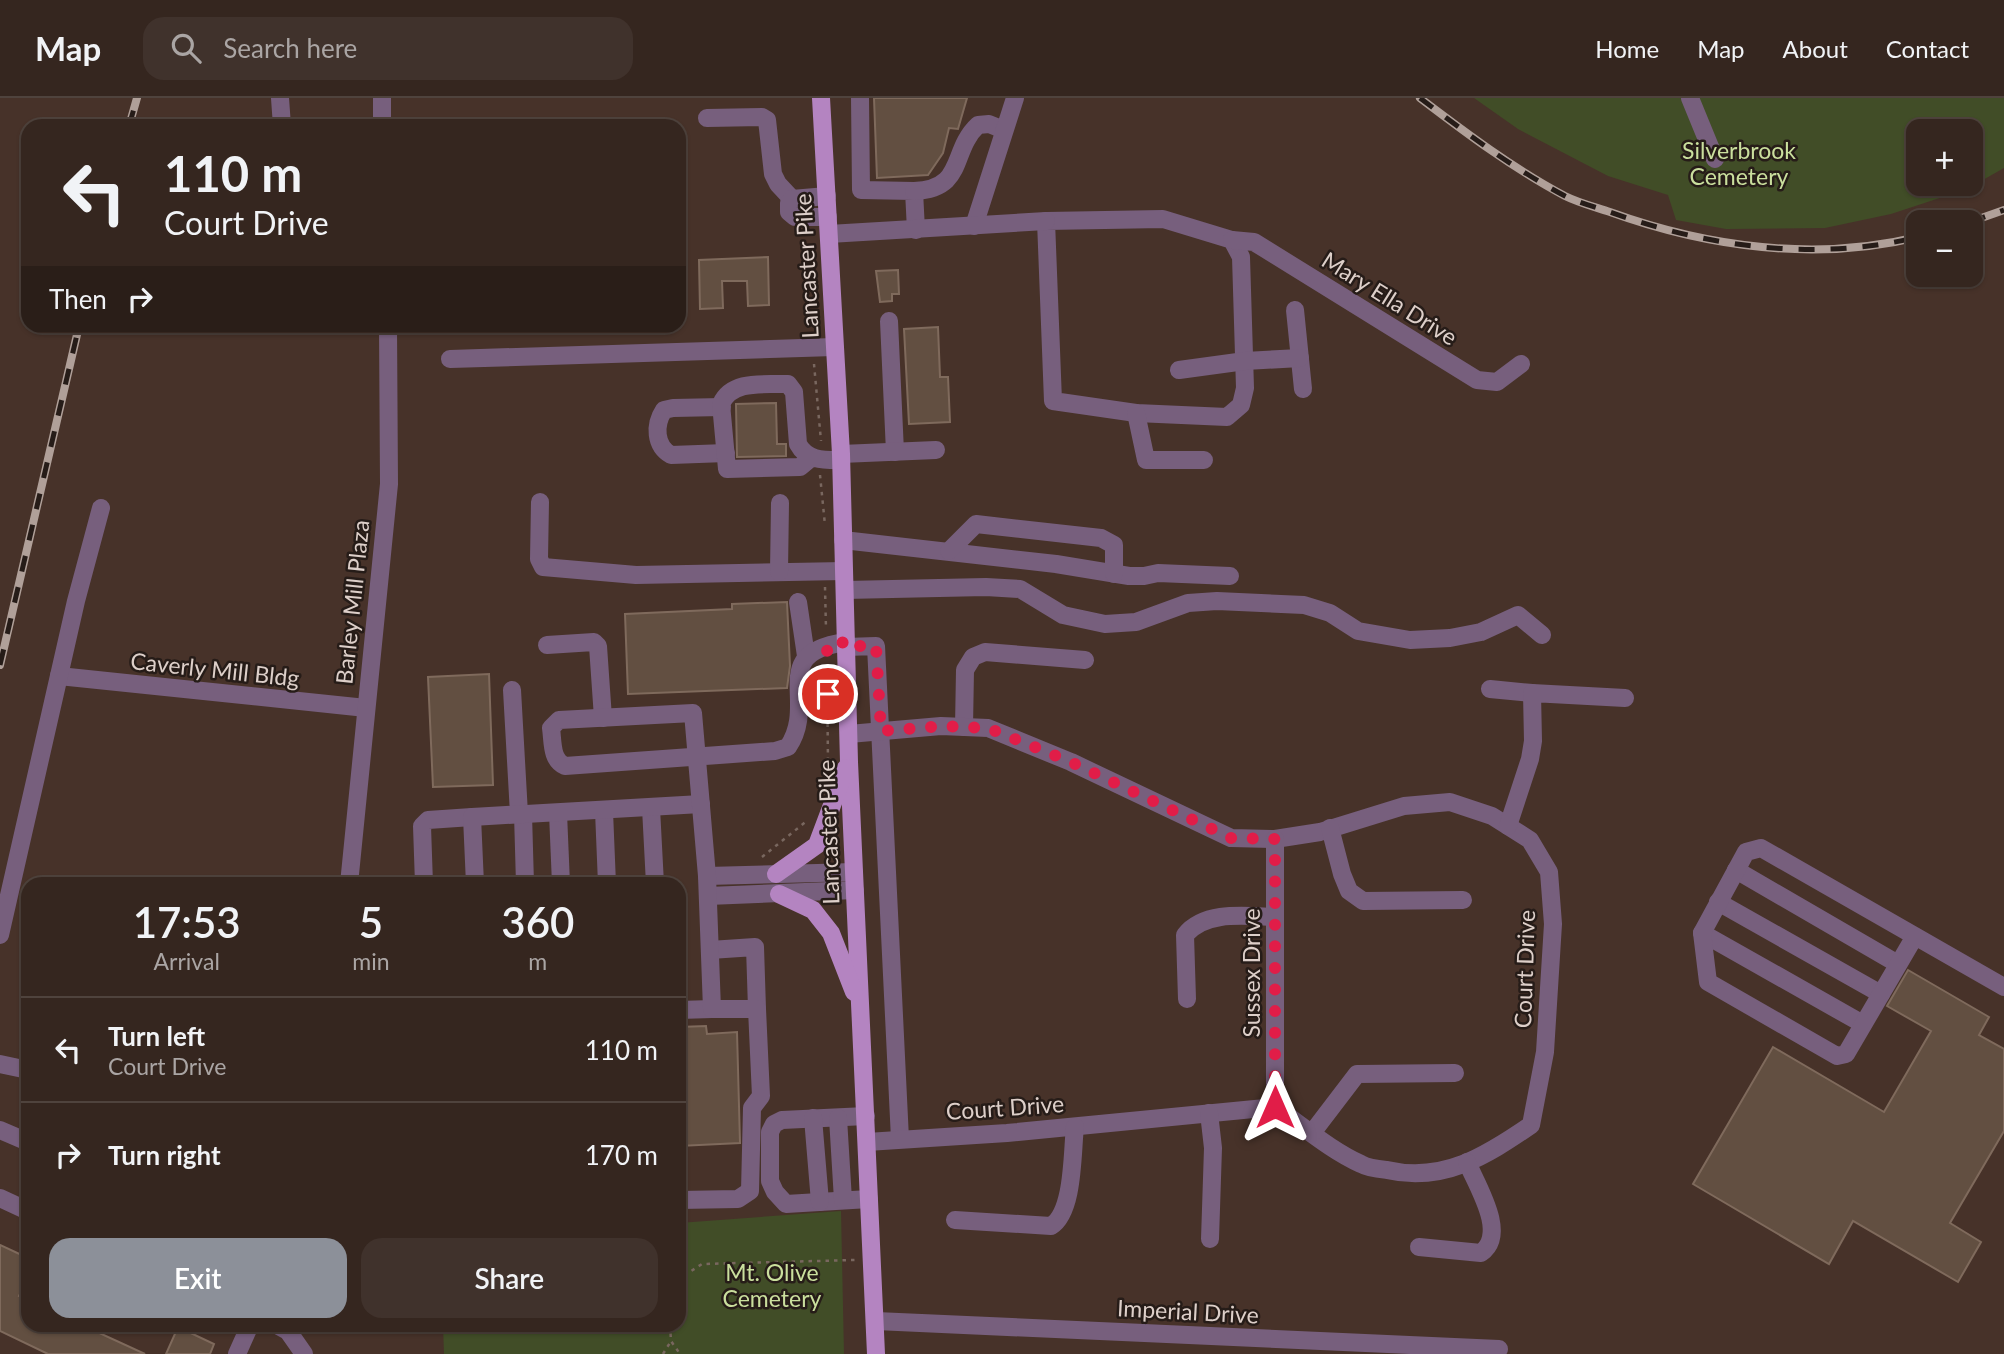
<!DOCTYPE html>
<html lang="en">
<head>
<meta charset="utf-8">
<style>
  body { margin:0; font-family:Lato,sans-serif; background:#40322c; color:#f1f3f6; height:100vh; display:flex; flex-direction:column; font-size:26px; white-space:nowrap }
  * { box-sizing:border-box; margin:0 }
  p { font-size:23px; color:#aaa5a4 }
  .icon { flex:none; width:38px; height:38px; fill:none; stroke:currentColor; stroke-width:2; stroke-linecap:round; stroke-linejoin:round }
  .map { position:relative; flex:1; overflow:hidden }
  .drawer { position:absolute; left:21px; top:779px; width:665px; height:455px; display:flex; flex-direction:column; background:#35261f; border-radius:21px; box-shadow:0 2px 5px #0004,0 0 0 2px #4f433d }
  .drawer>* { flex:none }
  .banner { position:absolute; left:21px; top:21px; width:665px; height:214px; border-radius:21px; box-shadow:0 2px 5px #0004,0 0 0 2px #4f433d; background:#35261f; color:#f1f3f6; overflow:hidden }
  .tools { position:absolute; left:1906px; top:21px; display:grid; gap:14px }
  .tools a { display:grid; place-items:center; width:77px; height:77px; border-radius:14px; background:#35261f; box-shadow:0 2px 5px #0004,0 0 0 2px #4f433d; font-size:35px }
  .pin { position:absolute; display:grid; place-items:center; width:60px; height:60px; color:#fff; margin:-30px; border:4px solid #fff; border-radius:50%; box-shadow:0 2px 7px #0007 }
  .me { position:absolute; width:77px; margin:-38px; rotate:0deg; stroke-linejoin:round; filter:drop-shadow(0 0 5px #0008) }
  .turn { display:flex; align-items:center; gap:24px; height:147px; padding:0 28px; font-size:32px }
  .turn .icon { width:91px; height:91px; stroke-width:2.5 }
  .turn b { display:block; font-size:49px; line-height:60px }
  .then { display:flex; align-items:center; height:66px; padding:0 28px; background:#0003; gap:14px; font-size:26px }
  .eta { display:flex; justify-content:space-evenly; align-items:center; height:119px; text-align:center }
  .eta b { font-size:42px; font-weight:600; line-height:49px }
  .action { display:flex; gap:14px; margin-top:auto; padding:14px 28px }
  .action a { flex:1; height:80px; border-radius:21px; background:#8c9099; color:#fff; font-size:28px; font-weight:600; line-height:80px; text-align:center }
  .action a+a { background:#40322c; color:#f1f3f6 }
  ul { padding:0; list-style:none }
  li { display:flex; align-items:center; gap:21px; height:105px; padding:0 28px; border-top:2px solid #4f433d }
  li div { flex:1 }
  li b { display:block; font-size:26px }
  li em { font-style:normal }
  header { display:flex; align-items:center; gap:42px; box-sizing:border-box; height:98px; padding:0 35px; background:#35261f; border-bottom:2px solid #4f433d }
  header strong { font-size:33px }
  nav { display:flex; gap:38px; margin-inline-start:auto; font-size:24px }
  .search { width:490px; height:63px; background:#40322c; display:flex; align-items:center; gap:18px; box-sizing:border-box; padding:0 24px; border-radius:21px; color:#aaa5a4; font-size:26px }
  .map>svg:first-child { display:block }
  .green { fill:#414d27; fill-rule:evenodd }
  .building { fill:#624f41; stroke:#7f6a5c; stroke-width:2 }
  .lines { fill:none; stroke-linecap:round; stroke-linejoin:round }
  .path { stroke:#79675f; stroke-width:2.5; stroke-dasharray:3.5 5; stroke-linecap:butt }
  .minor { stroke:#775f7d; stroke-width:18 }
  .major { stroke:#b484c1; stroke-width:18 }
  .rail-casing { stroke:#b0a099; stroke-width:8 }
  .rail { stroke:#261c18; stroke-width:5; stroke-dasharray:16; stroke-linecap:butt }
  .route { stroke:#e11d48; stroke-width:12; stroke-dasharray:0 21.6 }
  .labels { text-anchor:middle; dominant-baseline:central; stroke-width:5; stroke-linejoin:round; paint-order:stroke }
  .park-label { font-size:23px; fill:#cadf9d; stroke:#261c18 }
  .street-label { font-size:23px; fill:#ddcfc9; stroke:#261c18 }
</style>
</head>
<body>
<header>
<strong>Map</strong>
<div class="search"><svg class="icon" aria-label="search" viewBox="0 0 24 24"><circle cx="10" cy="10" r="6"/><path d="M15 15l6 6"/></svg>Search here</div>
<nav><a>Home</a><a>Map</a><a>About</a><a>Contact</a></nav>
</header>
<div class="map">
<svg width="2004" height="1256" viewBox="0 0 2004 1256">
  <rect width="100%" height="100%" fill="#473229"/>
  <g class="green">
    <path d="M 1474,0 L 2004,0 L 2004,70 L 1967,91 L 1891,116 L 1825,130 L 1726,131 L 1676,122 L 1668,97 L 1608,78 L 1518,31 ZM 1918,33 L 1970,33 L 1970,86 L 1918,86 Z"/>
    <polygon points="841,1113 844,1256 444,1256 443,1227 679,1227 679,1125"/>
  </g>
  <g class="building">
    <polygon points="874,0 967,0 958,31 949,30 943,55 928,77 877,80"/>
    <polygon points="768,159 769,207 748,208 747,183 722,183 723,210 700,211 699,162"/>
    <polygon points="898,172 899,196 892,196 892,203 880,204 876,173"/>
    <polygon points="938,229 940,279 948,279 950,324 909,326 904,231"/>
    <polygon points="776,305 777,346 786,346 786,358 737,359 736,306"/>
    <polygon points="787,504 790,568 787,590 628,596 625,516 732,511 732,506"/>
    <polygon points="489,576 493,687 433,689 428,579"/>
    <polygon points="1908,872 1989,919 1979,937 2004,951 2004,1033 1950,1125 1981,1144 1958,1184 1853,1123 1829,1166 1693,1086 1773,949 1884,1014 1931,933 1887,908"/>
    <polygon points="706,928 707,936 737,934 740,1045 679,1048 679,929"/>
    <polygon points="0,1147 28,1160 28,1179 19,1198 28,1202 28,1227 82,1227 145,1256 48,1256 0,1233"/>
    <polygon points="178,1229 214,1246 210,1256 166,1256"/>
  </g>
  <g class="lines">
    <g class="path">
      <polyline points="814,266 821,343"/>
      <polyline points="820,377 825,427"/>
      <polyline points="825,489 826,531"/>
      <polyline points="827,566 828,668"/>
      <polyline points="762,759 808,722"/>
      <polyline points="679,1184 685,1177 702,1166 855,1162"/>
      <polyline points="670,1227 671,1243 680,1256"/>
      <polyline points="663,1256 671,1243"/>
    </g>
    <g class="minor">
      <polyline points="280,0 282,28"/>
      <polyline points="382,0 382,28"/>
      <polyline points="860,0 861,92 914,93 916,132"/>
      <polyline points="1690,0 1715,61"/>
      <polyline points="707,20 762,19 767,22 773,76 778,86 792,101"/>
      <path d="M 914,93 C 966,91 950,53 978,27 L 989,26 L 1004,32"/>
      <polyline points="827,98 792,101 789,105 789,114 795,119 828,119"/>
      <polygon points="1163,121 1232,142 1241,159 1245,290 1241,307 1227,319 1136,315 1053,303 1046,123"/>
      <polyline points="974,128 1015,0"/>
      <polyline points="829,136 1046,123"/>
      <polyline points="1232,142 1254,144 1477,282 1497,284 1521,266"/>
      <polyline points="1295,212 1303,291"/>
      <polyline points="889,223 895,354"/>
      <polyline points="450,261 834,249"/>
      <polyline points="1179,272 1245,263 1300,260"/>
      <path d="M 722,309 L 673,310 L 664,312 C 654,327 655,348 671,357 L 726,355"/>
      <polyline points="1136,315 1146,362 1204,362"/>
      <polyline points="841,356 936,352"/>
      <path d="M 812,359 L 800,369 L 727,371 L 721,306 C 732,281 765,287 788,286 L 794,294 L 798,346 C 807,363 824,362 841,362"/>
      <polyline points="540,404 539,461 543,469 636,477 844,473"/>
      <polyline points="843,442 1056,466 1129,478 1144,478 1158,475 1230,478"/>
      <polyline points="949,453 976,426 1101,440 1114,447 1114,476"/>
      <polyline points="779,474 780,405"/>
      <polyline points="845,492 986,489 1020,491 1063,517 1105,526 1136,524 1188,505 1217,503 1304,507 1330,515 1358,533 1410,542 1450,540 1481,534 1518,517 1542,537"/>
      <polyline points="798,504 806,558"/>
      <polyline points="547,547 594,544 598,548 603,620"/>
      <polyline points="846,549 876,548 900,1041"/>
      <polyline points="59,578 366,610"/>
      <polyline points="1490,591 1532,595"/>
      <polyline points="512,592 519,716"/>
      <polyline points="964,629 965,572 973,559 985,554 1085,562"/>
      <path d="M 849,636 L 941,628 L 988,630 L 1071,664 L 1231,740 L 1275,741 L 1320,734 L 1404,708 L 1450,704 L 1492,718 L 1530,742 L 1549,774 L 1553,826 L 1545,954 L 1531,1027 C 1486,1058 1443,1085 1387,1072 C 1378,1071 1368,1070 1361,1066 C 1330,1052 1303,1028 1275,1009 L 1007,1035 L 867,1044"/>
      <polyline points="651,710 655,786"/>
      <polyline points="604,713 607,786"/>
      <polyline points="558,715 561,786"/>
      <polyline points="523,716 525,786"/>
      <polyline points="1508,728 1530,661 1533,643 1532,595 1625,600"/>
      <polyline points="1330,730 1342,776 1349,793 1363,803 1463,802"/>
      <polyline points="1736,772 1898,866"/>
      <polyline points="707,778 854,774"/>
      <polyline points="349,786 389,386 388,228"/>
      <polyline points="424,786 422,728 428,722 472,719"/>
      <polyline points="475,786 472,719 701,706"/>
      <polyline points="708,798 855,792"/>
      <polyline points="1718,804 1881,896"/>
      <polyline points="1702,835 1863,926"/>
      <polyline points="0,837 76,503 101,410"/>
      <polyline points="1915,838 1846,956 1837,958 1708,884 1702,835 1746,754 1761,750 2004,889"/>
      <polyline points="710,852 755,849 757,911"/>
      <path d="M 1187,901 L 1185,837 C 1205,812 1246,818 1275,819"/>
      <polyline points="679,912 712,911"/>
      <polyline points="0,966 28,972"/>
      <polyline points="1275,1009 1275,741"/>
      <polyline points="1209,1015 1213,1050 1210,1141"/>
      <polyline points="866,1018 782,1022 774,1026 770,1034 770,1083 775,1094 786,1106 869,1101"/>
      <polyline points="813,1020 820,1104"/>
      <polyline points="838,1020 843,1102"/>
      <polyline points="0,1032 28,1044"/>
      <polyline points="1312,1035 1357,976 1455,975"/>
      <polyline points="0,1100 28,1113"/>
      <path d="M 679,1102 L 738,1101 L 750,1093 L 752,1010 L 761,998 L 757,911 L 712,911 L 707,778 L 693,615 L 559,622 L 551,630 C 553,644 551,662 565,668 L 775,653 L 788,649 C 819,603 766,555 846,544"/>
      <path d="M 955,1122 L 1051,1128 C 1074,1114 1072,1054 1075,1029"/>
      <path d="M 1419,1149 L 1481,1155 C 1508,1136 1477,1088 1467,1064"/>
      <polyline points="876,1223 1499,1251"/>
      <polyline points="277,1227 288,1233 304,1256"/>
      <polyline points="237,1256 250,1227"/>
    </g>
    <g class="major">
      <polyline points="821,0 841,356 849,664 876,1256"/>
      <polyline points="776,776 817,747 846,670"/>
      <polyline points="779,796 813,812 831,835 854,894"/>
    </g>
    <defs>
      <g id="rail">
        <path d="M 1420,0 C 1466,35 1514,71 1565,98 C 1579,105 1595,109 1610,114 C 1707,149 1816,164 1918,139"/>
        <polyline points="129,28 137,0"/>
        <polyline points="1970,124 2004,112"/>
        <polyline points="0,567 79,228"/>
      </g>
    </defs>
    <use href="#rail" class="rail-casing"/>
    <use href="#rail" class="rail"/>
  </g>
  <g class="lines">
    <polyline class="route" points="828,596 827,547 846,544 846,548 876,548 881,633 942,628 988,630 1071,664 1231,740 1275,741 1275,1009"/>
  </g>
  <g class="labels">
    <g class="park-label">
      <text x="1739" y="52">Silverbrook<tspan x="1739" dy="26">Cemetery</tspan></text>
      <text x="772" y="1174">Mt. Olive<tspan x="772" dy="26">Cemetery</tspan></text>
    </g>
    <g class="street-label">
      <text transform="translate(806 168) rotate(-93)">Lancaster Pike</text>
      <text transform="translate(1390 200) rotate(32)">Mary Ella Drive</text>
      <text transform="translate(352 504) rotate(-84)">Barley Mill Plaza</text>
      <text transform="translate(215 571) rotate(6)">Caverly Mill Bldg</text>
      <text transform="translate(828 734) rotate(-92)">Lancaster Pike</text>
      <text transform="translate(1524 871) rotate(-88)">Court Drive</text>
      <text transform="translate(1251 875) rotate(-90)">Sussex Drive</text>
      <text transform="translate(1005 1009) rotate(-4)">Court Drive</text>
      <text transform="translate(1188 1213) rotate(3)">Imperial Drive</text>
    </g>
  </g>
</svg>
<div class="tools">
<a>+</a>
<a>−</a>
</div>
<div class="pin" style="left:828px;top:596px;background:#d93025"><svg class="icon" aria-label="arrive" viewBox="0 0 24 24"><path d="M6 21V4h12l-3 4 3 4H6"/></svg></div>
<svg class="me" style="left:1275px;top:1009px" viewBox="-20 -20 40 40"><path d="M0-17L14 15 0 8-14 15z" fill="#e11d48" stroke="#fff" stroke-width="4"/></svg>
<div class="banner">
<div class="turn"><svg class="icon" aria-label="left" viewBox="0 0 24 24"><path d="M17 20v-9H6M10 6l-5 5 5 5"/></svg><div><b>110 m</b>Court Drive</div></div>
<div class="then">Then<svg class="icon" aria-label="right" viewBox="0 0 24 24"><path d="M7 20v-9h11M14 6l5 5-5 5"/></svg></div>
</div>
<section class="drawer">
<div class="eta">
<div><b>17:53</b><p>Arrival</p></div>
<div><b>5</b><p>min</p></div>
<div><b>360</b><p>m</p></div>
</div>
<ul>
<li><svg class="icon" aria-label="left" viewBox="0 0 24 24"><path d="M17 20v-9H6M10 6l-5 5 5 5"/></svg><div><b>Turn left</b><p>Court Drive</p></div><em>110 m</em></li>
<li><svg class="icon" aria-label="right" viewBox="0 0 24 24"><path d="M7 20v-9h11M14 6l5 5-5 5"/></svg><div><b>Turn right</b></div><em>170 m</em></li>
</ul>
<div class="action"><a>Exit</a><a>Share</a></div>
</section>
</div>
</body>
</html>
